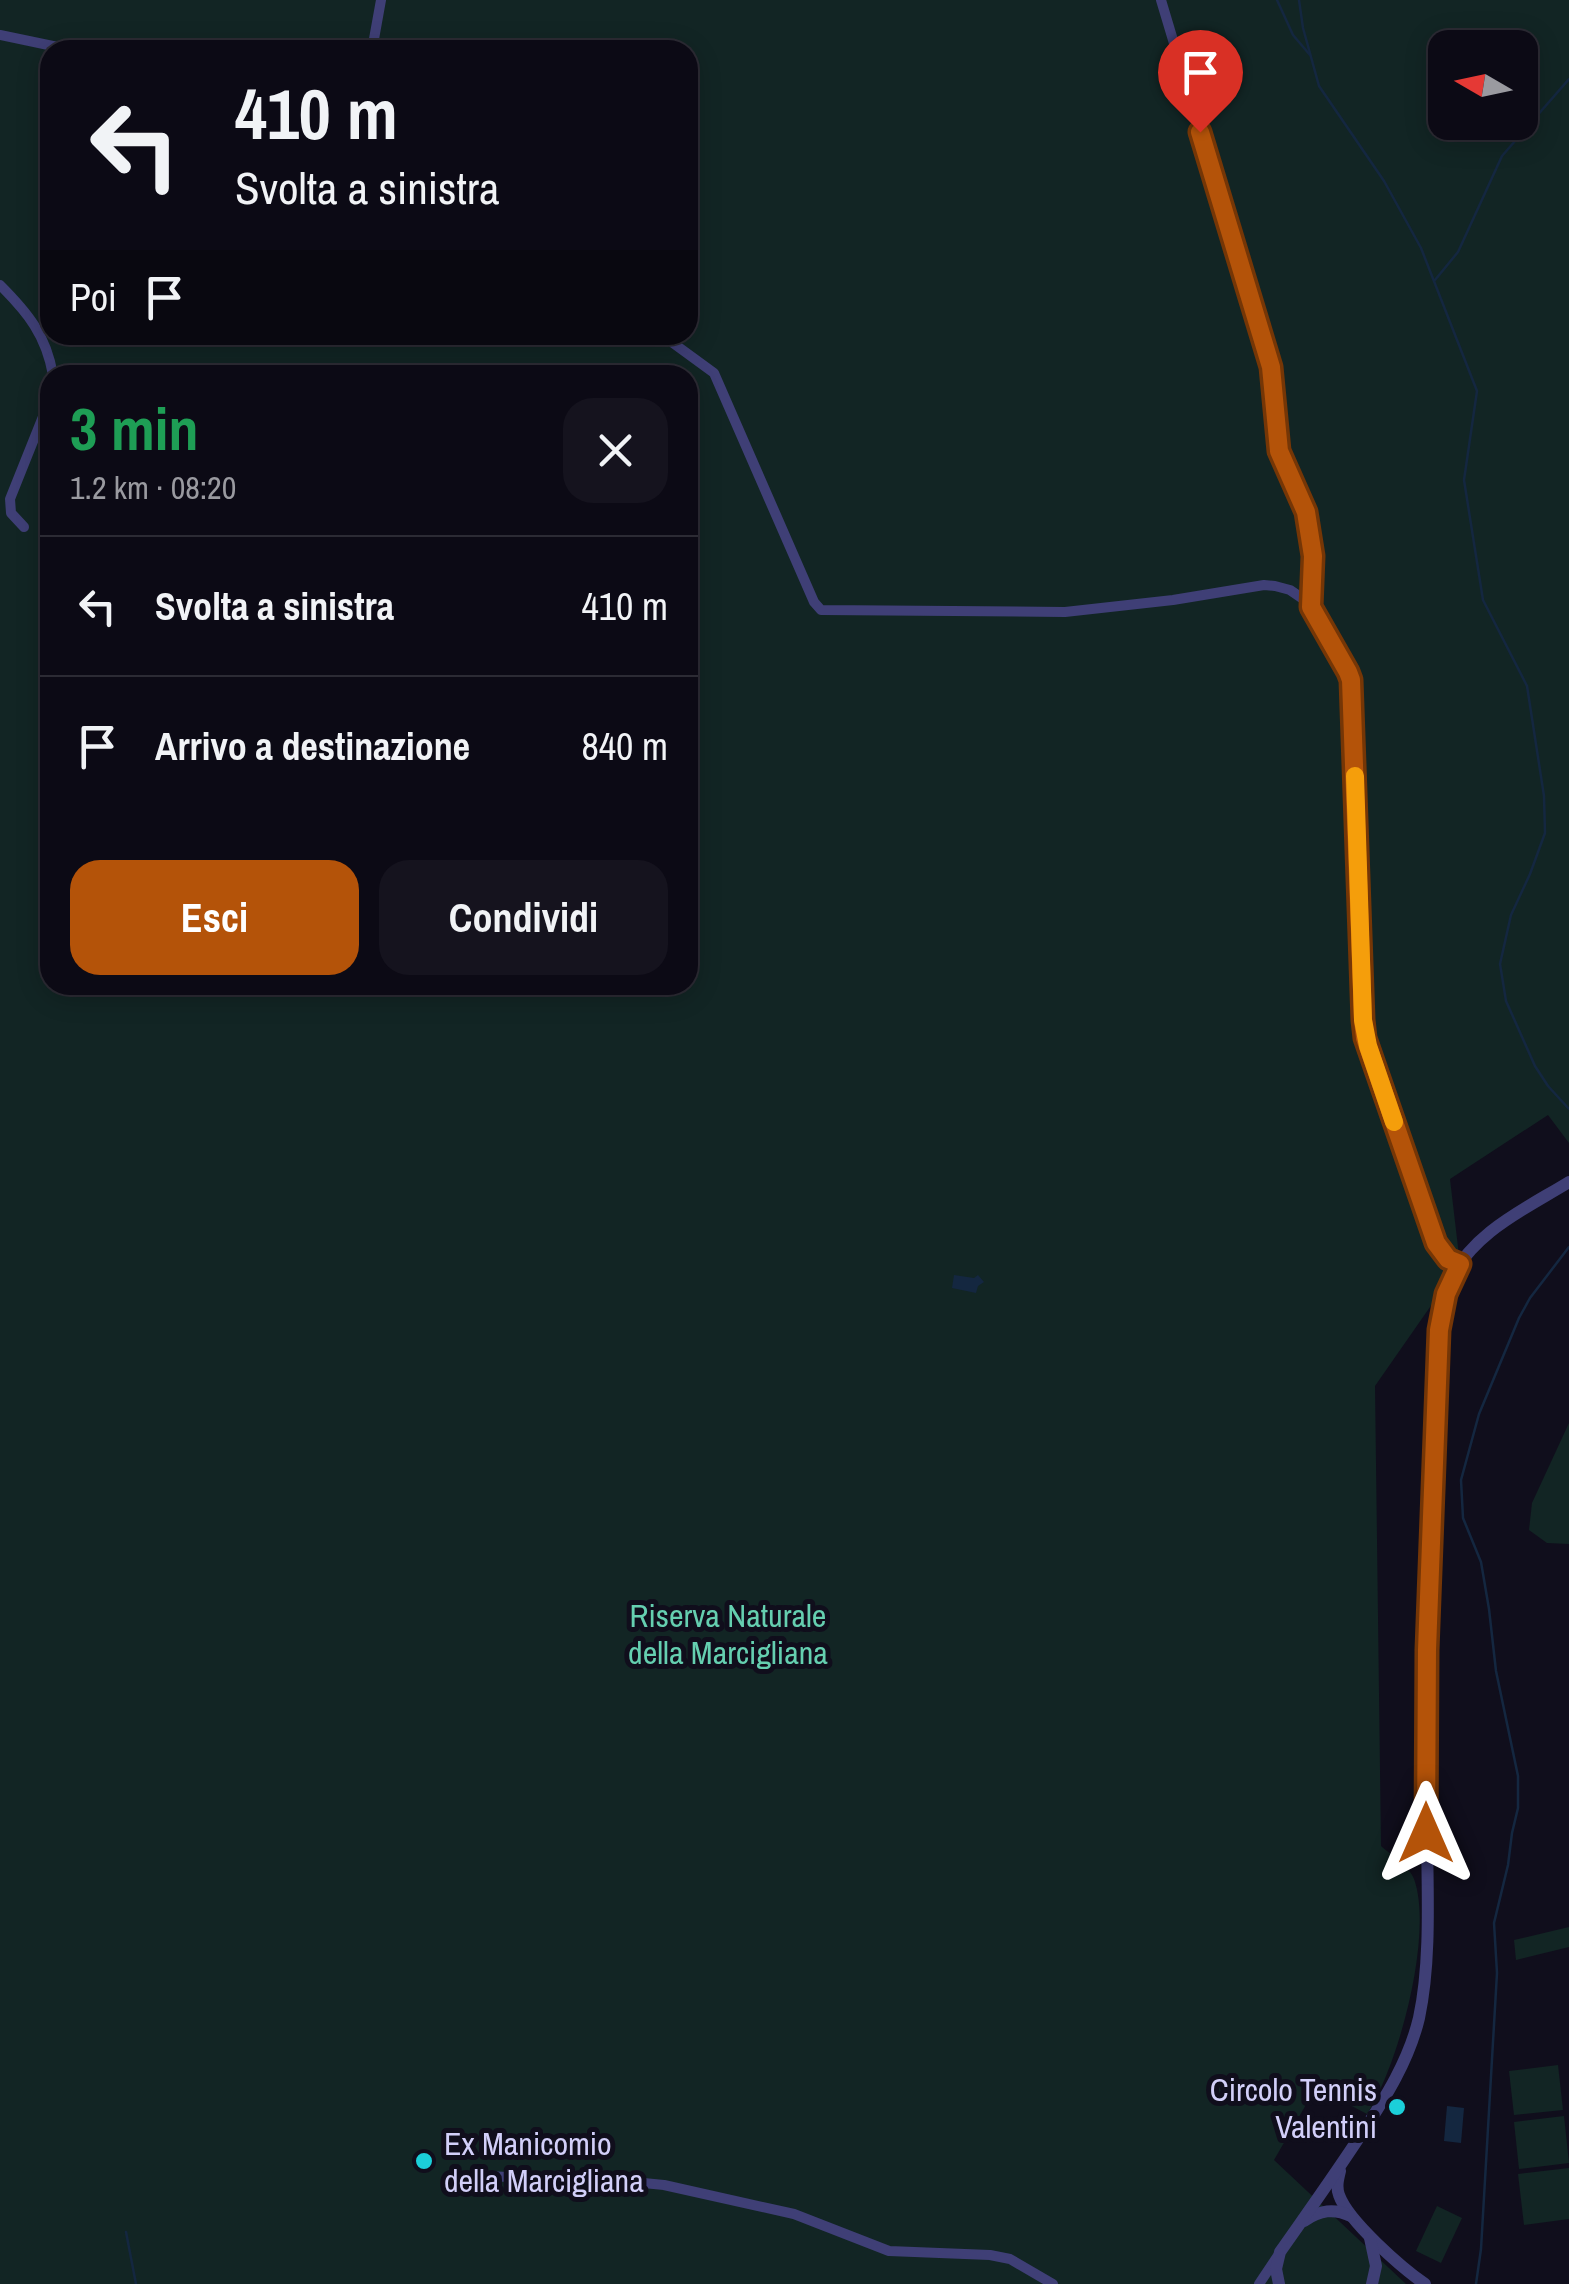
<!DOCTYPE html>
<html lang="it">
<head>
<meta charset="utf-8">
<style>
  body { margin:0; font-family:"Archivo Narrow",sans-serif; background:#15131e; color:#f1f3f6; height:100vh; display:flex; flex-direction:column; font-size:38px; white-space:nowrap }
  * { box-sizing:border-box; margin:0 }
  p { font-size:32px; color:#9a9aa0 }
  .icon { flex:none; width:55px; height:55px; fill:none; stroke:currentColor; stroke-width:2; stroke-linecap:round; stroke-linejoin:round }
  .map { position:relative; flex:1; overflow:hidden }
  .panel { position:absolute; left:40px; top:365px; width:658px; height:630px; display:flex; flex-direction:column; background:#0c0a15; border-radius:30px; box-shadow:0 5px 25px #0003,0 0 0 2px #2c2b34 }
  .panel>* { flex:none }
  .guide { position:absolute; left:40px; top:40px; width:658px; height:305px; border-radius:30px; box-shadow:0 5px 25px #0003,0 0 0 2px #2c2b34; background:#0c0a15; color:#f1f3f6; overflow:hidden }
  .needle { width:65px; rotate:279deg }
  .controls { position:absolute; left:1428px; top:30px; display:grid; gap:20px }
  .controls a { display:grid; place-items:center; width:110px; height:110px; border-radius:20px; background:#0c0a15; box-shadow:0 5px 25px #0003,0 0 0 2px #2c2b34; font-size:50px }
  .pin { position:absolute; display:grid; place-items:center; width:85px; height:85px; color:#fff; margin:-102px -42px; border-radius:50% 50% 50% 0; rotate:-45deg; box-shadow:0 0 10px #0007 }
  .pin .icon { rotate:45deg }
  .me { position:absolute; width:110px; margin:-55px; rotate:0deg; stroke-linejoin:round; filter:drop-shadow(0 0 8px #0008) }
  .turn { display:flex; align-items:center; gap:35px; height:210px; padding:0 30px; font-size:45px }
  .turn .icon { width:130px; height:130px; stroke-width:2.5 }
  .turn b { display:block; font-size:70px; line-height:85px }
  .then { display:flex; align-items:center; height:95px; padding:0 30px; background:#0003; gap:20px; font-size:38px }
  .round { display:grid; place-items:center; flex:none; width:105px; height:105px; border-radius:30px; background:#15131e }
  .head { display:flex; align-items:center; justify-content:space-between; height:170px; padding:0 30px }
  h1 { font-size:60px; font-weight:800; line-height:75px; color:#1e9e55 }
  .action { display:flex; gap:20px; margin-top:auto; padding:20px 30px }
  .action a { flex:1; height:115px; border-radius:30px; background:#b45309; color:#fff; font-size:40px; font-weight:800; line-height:115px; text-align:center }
  .action a+a { background:#15131e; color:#f1f3f6 }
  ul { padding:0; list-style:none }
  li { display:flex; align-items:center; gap:30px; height:140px; padding:0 30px; border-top:2px solid #2c2b34 }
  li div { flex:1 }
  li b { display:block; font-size:38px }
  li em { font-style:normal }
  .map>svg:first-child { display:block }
  .green { fill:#122524; fill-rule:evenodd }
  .water { fill:#142740 }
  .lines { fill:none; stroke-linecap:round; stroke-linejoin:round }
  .stream { stroke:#142740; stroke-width:2.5 }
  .minor { stroke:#3f3f76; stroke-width:10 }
  .tertiary { stroke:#3f3f76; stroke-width:12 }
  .route-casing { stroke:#753606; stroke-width:25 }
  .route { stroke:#b45309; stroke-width:18 }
  .slow { stroke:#f59e0b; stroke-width:18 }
  .poi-dot { fill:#1bcfd9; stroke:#100e1c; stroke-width:4 }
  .labels { text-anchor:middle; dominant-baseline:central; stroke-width:10; stroke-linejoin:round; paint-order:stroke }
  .park-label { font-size:32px; fill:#65cfb0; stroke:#100e1c }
  .poi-label { font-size:32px; fill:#d2cff9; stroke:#100e1c; text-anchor:end }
</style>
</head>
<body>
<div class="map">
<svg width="1569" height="2284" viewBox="0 0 1569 2284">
  <rect width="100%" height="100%" fill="#100e1c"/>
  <g class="green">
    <path d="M 0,0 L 1569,0 L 1569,1143 L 1548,1115 L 1450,1179 L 1460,1264 L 1375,1386 L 1381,1846 C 1391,1855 1410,1867 1414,1879 C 1434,1934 1398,2067 1367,2114 L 1344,2102 L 1311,2096 L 1274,2160 L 1406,2284 L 0,2284 ZM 1445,48 L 1520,48 L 1520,122 L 1445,122 ZM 50,50 L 688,50 L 688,335 L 50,335 ZM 50,375 L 688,375 L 688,985 L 50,985 Z"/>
    <polygon points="1569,1423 1569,1544 1547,1543 1529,1530 1532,1503"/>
    <polygon points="1569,1927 1569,1947 1516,1960 1514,1940"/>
    <polygon points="1558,2065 1563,2110 1514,2115 1509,2071"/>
    <polygon points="1564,2116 1569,2163 1519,2169 1514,2122"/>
    <polygon points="1569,2168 1569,2219 1524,2225 1518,2174"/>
    <polygon points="1437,2206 1462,2218 1441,2263 1416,2251"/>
  </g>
  <g class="water">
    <polygon points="954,1275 974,1278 978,1275 984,1282 978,1286 976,1293 952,1288"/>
    <polygon points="1447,2106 1464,2108 1461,2143 1444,2141"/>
  </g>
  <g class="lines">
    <g class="stream">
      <polyline points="1277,0 1293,35 1310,55"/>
      <polyline points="1299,0 1303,28 1319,86 1384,181 1421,248 1477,391 1464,480 1483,600 1527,686 1544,796 1545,833 1530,874 1511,915 1500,964 1506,1001 1535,1066 1548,1086 1569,1109"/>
      <polyline points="1435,280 1458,252 1502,156 1569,79"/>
      <polyline points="126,2232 136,2284"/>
      <polyline points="1476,2284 1481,2249 1497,1973 1494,1923 1508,1865 1512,1833 1518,1808 1518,1776 1496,1671 1489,1609 1481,1562 1463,1518 1461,1480 1479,1414 1519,1318 1530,1298 1569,1247"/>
    </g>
    <g class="minor">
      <polyline points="1161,0 1271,367 1279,451 1306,512 1310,530 1313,555 1311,606"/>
      <polyline points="0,35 72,50"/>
      <polyline points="372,50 381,0"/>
      <path d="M 0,285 C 28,313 46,335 53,375"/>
      <polyline points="662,335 714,373 814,602 821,610 1065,612 1173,600 1264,585 1275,586 1290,590 1309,603 1346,668 1351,680 1363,1020 1365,1038 1436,1243 1448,1259 1460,1264"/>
      <polyline points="24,527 11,513 10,499 50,399"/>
      <polyline points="483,2176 623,2181 664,2185 794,2214 889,2251 990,2255 1010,2259 1053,2284"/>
      <polyline points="1259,2284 1277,2257"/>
    </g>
    <g class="tertiary">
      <path d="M 1340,2171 C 1338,2179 1336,2187 1339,2195 C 1348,2221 1402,2268 1425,2284"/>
      <path d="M 1304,2221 C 1320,2210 1334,2208 1351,2216"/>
      <polyline points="1370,2238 1376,2266 1372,2284"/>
      <path d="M 1279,2284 L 1276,2269 L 1280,2252 C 1308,2212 1336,2173 1362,2133 C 1386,2097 1409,2060 1419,2018 C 1433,1953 1426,1872 1427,1805 C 1427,1681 1428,1557 1434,1433 C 1436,1390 1432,1322 1449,1283 C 1471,1233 1525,1209 1569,1182"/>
    </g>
  </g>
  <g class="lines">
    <defs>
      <polyline id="route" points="1200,132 1271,367 1279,451 1306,512 1313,556 1311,607 1348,672 1351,680 1363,1020 1365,1038 1436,1243 1448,1259 1460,1264 1446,1294 1439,1330 1427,1650 1426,1833"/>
    </defs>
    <use href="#route" class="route-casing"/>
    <use href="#route" class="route"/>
    <polyline class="slow" points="1355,776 1363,1020 1368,1046 1394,1122"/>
  </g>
  <g class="poi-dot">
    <circle cx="1397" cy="2107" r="10"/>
    <circle cx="424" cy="2161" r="10"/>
  </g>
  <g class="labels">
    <g class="park-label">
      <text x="728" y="1615">Riserva Naturale<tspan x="728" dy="37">della Marcigliana</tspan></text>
    </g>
    <g class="poi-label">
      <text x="1377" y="2089">Circolo Tennis<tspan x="1377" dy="37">Valentini</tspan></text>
      <text x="444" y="2143" text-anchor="start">Ex Manicomio<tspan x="444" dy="37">della Marcigliana</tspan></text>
    </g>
  </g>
</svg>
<div class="controls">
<a><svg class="needle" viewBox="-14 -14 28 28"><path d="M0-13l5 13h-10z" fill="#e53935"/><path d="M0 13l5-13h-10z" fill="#9a9aa0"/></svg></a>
</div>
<div class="pin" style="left:1200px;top:132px;background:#d93025"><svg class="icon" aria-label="arrive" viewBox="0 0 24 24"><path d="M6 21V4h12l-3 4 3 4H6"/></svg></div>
<svg class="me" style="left:1426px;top:1833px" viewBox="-20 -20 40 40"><path d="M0-17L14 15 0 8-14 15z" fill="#b45309" stroke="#fff" stroke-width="4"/></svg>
<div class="guide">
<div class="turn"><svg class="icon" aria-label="left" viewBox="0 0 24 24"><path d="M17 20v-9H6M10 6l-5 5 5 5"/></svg><div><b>410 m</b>Svolta a sinistra</div></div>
<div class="then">Poi<svg class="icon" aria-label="arrive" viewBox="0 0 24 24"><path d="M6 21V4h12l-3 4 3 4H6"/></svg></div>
</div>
<section class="panel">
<div class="head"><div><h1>3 min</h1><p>1.2 km · 08:20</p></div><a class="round"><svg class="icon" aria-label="close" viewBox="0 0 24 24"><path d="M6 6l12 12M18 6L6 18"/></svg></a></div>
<ul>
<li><svg class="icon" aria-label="left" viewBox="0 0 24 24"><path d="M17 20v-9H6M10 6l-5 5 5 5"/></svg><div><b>Svolta a sinistra</b></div><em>410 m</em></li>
<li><svg class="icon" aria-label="arrive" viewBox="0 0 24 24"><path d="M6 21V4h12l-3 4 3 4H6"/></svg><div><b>Arrivo a destinazione</b></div><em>840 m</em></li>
</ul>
<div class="action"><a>Esci</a><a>Condividi</a></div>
</section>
</div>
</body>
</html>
